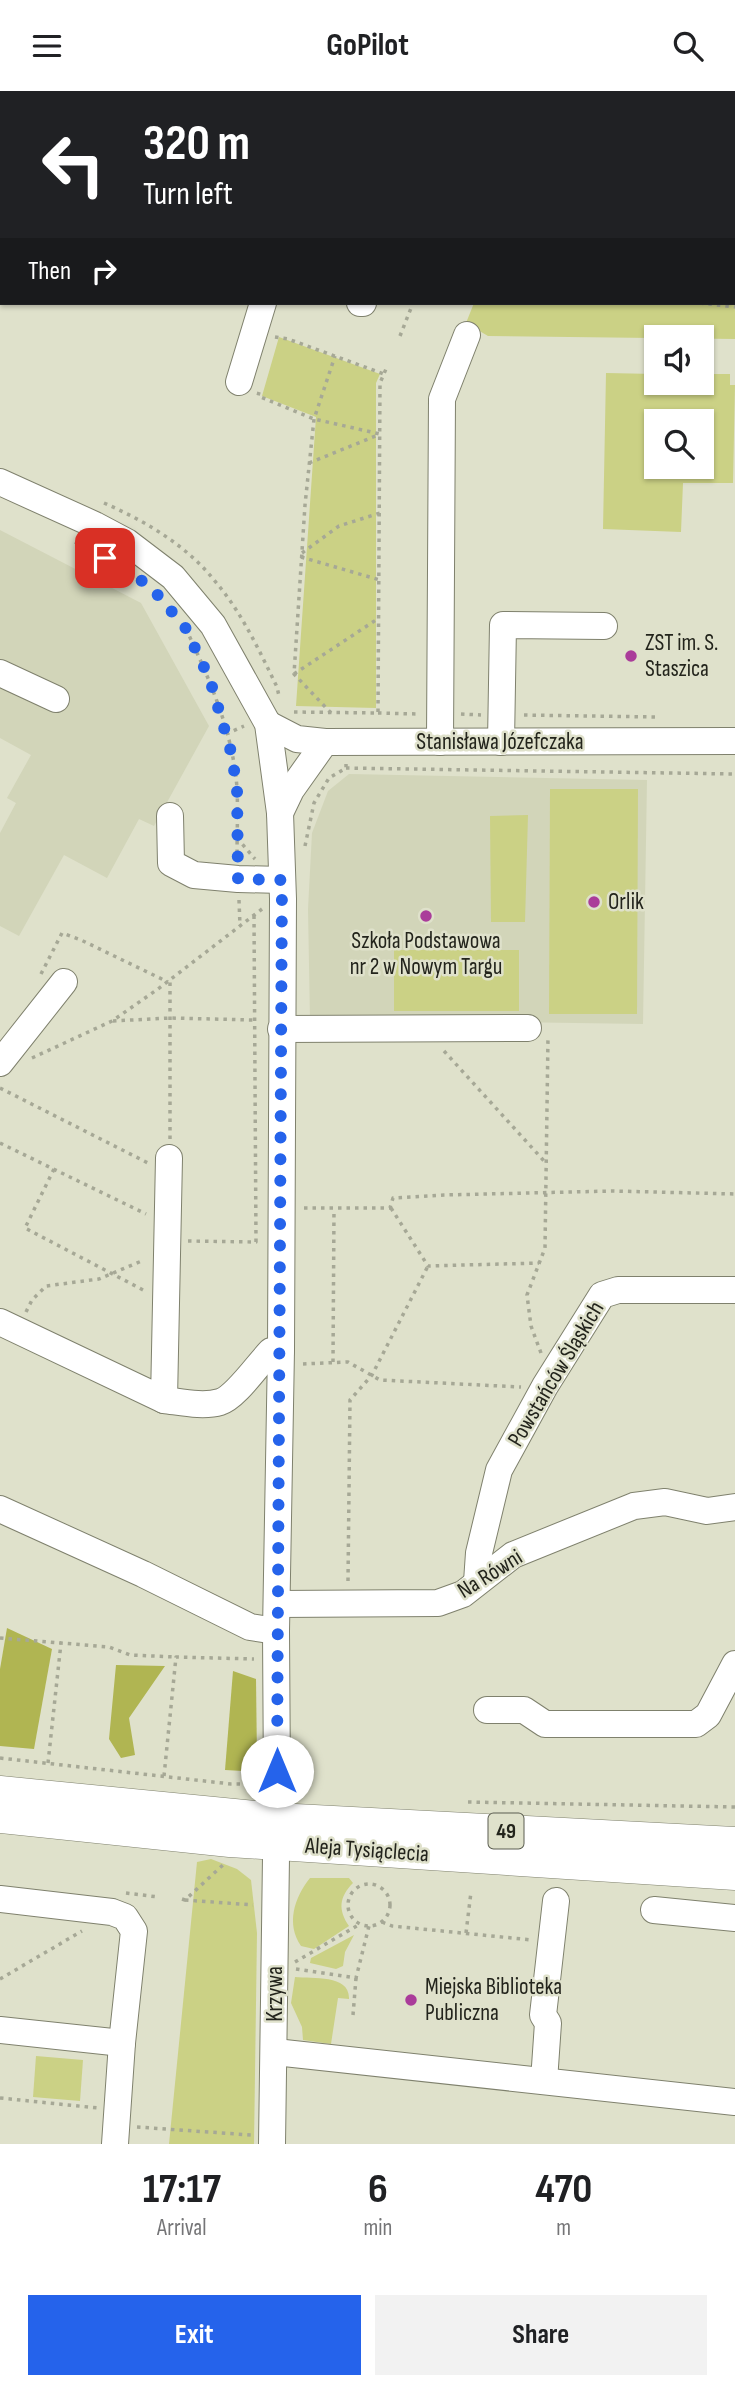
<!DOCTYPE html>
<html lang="en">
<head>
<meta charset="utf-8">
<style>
  body { margin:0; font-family:"Sofia Sans Condensed",sans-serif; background:#f2f2f2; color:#202124; height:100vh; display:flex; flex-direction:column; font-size:26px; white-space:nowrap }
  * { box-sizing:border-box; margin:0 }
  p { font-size:23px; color:#757577 }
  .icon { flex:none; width:38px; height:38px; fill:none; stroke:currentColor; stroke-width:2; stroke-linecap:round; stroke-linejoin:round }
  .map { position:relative; height:2053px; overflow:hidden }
  .sheet { display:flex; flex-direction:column; background:#fff; flex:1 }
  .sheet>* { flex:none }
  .guide { position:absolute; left:0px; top:0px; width:735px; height:214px; box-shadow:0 2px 5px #0004; background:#202124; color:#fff; overflow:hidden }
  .fabs { position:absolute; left:644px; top:234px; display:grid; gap:14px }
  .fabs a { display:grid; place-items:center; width:70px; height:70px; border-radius:0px; background:#fff; box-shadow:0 2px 5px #0004; font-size:35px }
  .pin { position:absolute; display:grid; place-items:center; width:60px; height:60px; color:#fff; margin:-30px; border-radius:14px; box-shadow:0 4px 10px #0006 }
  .me { position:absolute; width:77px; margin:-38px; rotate:0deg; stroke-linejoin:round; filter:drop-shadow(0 0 5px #0008) }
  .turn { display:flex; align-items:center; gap:24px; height:147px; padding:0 28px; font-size:32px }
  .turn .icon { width:91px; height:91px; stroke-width:2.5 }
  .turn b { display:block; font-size:49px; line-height:60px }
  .then { display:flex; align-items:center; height:66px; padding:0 28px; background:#0003; gap:14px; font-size:26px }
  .eta { display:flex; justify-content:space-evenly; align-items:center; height:119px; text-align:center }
  .eta b { font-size:42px; font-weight:700; line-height:49px }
  .button { display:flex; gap:14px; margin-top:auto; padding:14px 28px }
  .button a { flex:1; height:80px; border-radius:0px; background:#2563eb; color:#fff; font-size:28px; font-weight:700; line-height:80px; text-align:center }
  .button a+a { background:#f2f2f2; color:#202124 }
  header { display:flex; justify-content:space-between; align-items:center; height:91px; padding:0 28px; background:#fff; font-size:32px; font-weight:700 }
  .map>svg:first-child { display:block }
  .built { fill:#d2d5b9 }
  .green { fill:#cbd185; fill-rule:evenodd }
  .forest { fill:#b0b552 }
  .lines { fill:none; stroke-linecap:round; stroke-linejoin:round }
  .minor-casing { stroke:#7f816d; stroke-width:28 }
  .major-casing { stroke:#7f816d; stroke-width:33 }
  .path { stroke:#a6a896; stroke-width:3.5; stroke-dasharray:3.5 5; stroke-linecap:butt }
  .minor { stroke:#fff; stroke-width:26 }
  .major { stroke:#fff; stroke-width:32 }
  .route { stroke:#2563eb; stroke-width:12; stroke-dasharray:0 21.6 }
  .poi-dot { fill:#aa3c9a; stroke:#dfe1cb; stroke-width:2.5 }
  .labels { text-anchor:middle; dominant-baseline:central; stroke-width:5; stroke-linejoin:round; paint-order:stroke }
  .shield { fill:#dfe1cb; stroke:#5b5d50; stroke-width:2 }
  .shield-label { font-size:21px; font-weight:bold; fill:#23241c }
  .poi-label { font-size:23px; fill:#23241c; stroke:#dfe1cb; text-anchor:start }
  .street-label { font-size:23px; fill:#23241c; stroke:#dfe1cb }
</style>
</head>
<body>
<header><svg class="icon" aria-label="menu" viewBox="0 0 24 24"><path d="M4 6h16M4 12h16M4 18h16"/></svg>GoPilot<svg class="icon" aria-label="search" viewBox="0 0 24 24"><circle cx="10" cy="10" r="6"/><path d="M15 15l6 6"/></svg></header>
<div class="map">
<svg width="735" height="2053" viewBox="0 0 735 2053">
  <rect width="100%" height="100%" fill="#dfe1cb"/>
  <g class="built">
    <polygon points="0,439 141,512 209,635 154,735 139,728 107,787 64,764 19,845 0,835 0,742 16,712 7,707 31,664 0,647"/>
    <polygon points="349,683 647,689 643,933 310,928 308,818 312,742 328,700"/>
  </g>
  <g class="green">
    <polygon points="407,0 735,0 735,248 488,245 466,232 474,212 733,212 733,2 406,2"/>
    <polygon points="279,246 380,283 376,292 376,617 296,615 316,326 262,305"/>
    <path d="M 606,282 L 656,283 L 656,292 L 702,292 L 702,283 L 730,283 L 730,294 L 735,294 L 733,392 L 683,392 L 681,441 L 603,438 ZM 656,331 L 702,331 L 702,376 L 656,376 Z"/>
    <polygon points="550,698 638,698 637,923 549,923"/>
    <polygon points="528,724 525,831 491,831 490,725"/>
    <rect x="394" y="859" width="125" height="61"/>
    <polygon points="211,1768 237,1778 251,1789 257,1842 254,2053 169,2053 197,1771"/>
    <path d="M 310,1787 L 349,1787 L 353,1792 C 339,1806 338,1819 349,1835 L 314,1858 L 301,1855 C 286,1833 294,1807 310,1787 Z"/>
    <polygon points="354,1844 345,1861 343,1875 336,1878 310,1872 311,1867"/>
    <path d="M 295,1886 C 313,1888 350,1883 349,1908 L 338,1907 L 331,1953 L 303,1949 L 302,1936 L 291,1912 Z"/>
    <polygon points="36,1965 83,1969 80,2010 33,2006"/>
  </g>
  <g class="forest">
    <polygon points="7,1537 52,1558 34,1658 0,1655 0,1578"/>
    <polygon points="116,1574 165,1575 129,1627 135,1664 121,1667 109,1648"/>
    <polygon points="233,1580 256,1588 257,1670 243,1680 225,1679"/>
  </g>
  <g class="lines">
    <defs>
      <g id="minor">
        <polyline points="69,2 70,0"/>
        <polyline points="0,170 2,165"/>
        <polyline points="360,212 363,212"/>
        <polyline points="239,291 263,212"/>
        <polyline points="0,391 95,434 127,451 173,486 213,534 268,633 280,722 283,808 281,1259 276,1540 277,1694 272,2053"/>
        <polyline points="0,582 56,608"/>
        <polyline points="268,633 297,648 325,651 735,650"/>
        <polyline points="440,651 442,308 467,244"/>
        <polyline points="501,651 503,534 604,535"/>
        <polyline points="280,722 291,699 325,651"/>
        <polyline points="170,725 171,772 194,784 238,788 282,789"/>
        <polyline points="281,938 528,937"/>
        <polyline points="0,972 64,891"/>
        <polyline points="0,1231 164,1309 169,1067"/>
        <path d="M 164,1309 C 181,1311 203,1316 220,1311 C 236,1306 258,1273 271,1260 L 281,1259"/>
        <polyline points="0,1418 143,1483 250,1536 276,1540"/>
        <polyline points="477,1491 479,1462 499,1379 545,1295 602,1204 618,1199 735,1199"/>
        <polyline points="277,1513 438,1512 463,1503 513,1464 634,1415 665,1411 707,1420 735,1416"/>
        <polyline points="487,1619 524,1619 545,1633 696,1633 708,1624 735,1573"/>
        <polyline points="0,1808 112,1821 125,1826 134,1840 122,1952 115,2053"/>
        <polyline points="654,1819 735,1827"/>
        <polyline points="0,1939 122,1952"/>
        <polyline points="275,1961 735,2011"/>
        <polyline points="544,1990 548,1932 543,1924 556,1810"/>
      </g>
      <g id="major">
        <polyline points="0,1701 276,1728 735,1752"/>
        <polyline points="0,1726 230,1750 735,1783"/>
      </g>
    </defs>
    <use href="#minor" class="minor-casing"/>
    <use href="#major" class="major-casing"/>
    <g class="path">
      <polyline points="153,0 157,2"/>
      <polyline points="689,0 690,2"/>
      <polyline points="730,0 731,2"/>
      <polyline points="403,2 404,0"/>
      <polyline points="501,2 502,0"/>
      <polyline points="527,2 529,2"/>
      <polyline points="558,2 559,0"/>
      <polyline points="711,2 713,0"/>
      <polyline points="733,11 735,18"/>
      <polyline points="733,45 735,45"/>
      <polyline points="0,137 2,133"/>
      <polyline points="733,161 735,162"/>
      <polyline points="0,210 2,206"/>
      <polyline points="595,212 671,212"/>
      <polyline points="700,212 735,216"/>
      <polyline points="400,245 413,212"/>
      <polyline points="275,246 288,248 384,283"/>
      <polyline points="259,301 258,305 314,328 380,343"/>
      <polyline points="309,372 378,344"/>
      <path d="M 104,412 C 145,430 186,454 214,489 C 241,520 259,559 277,596 L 279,605"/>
      <polyline points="75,451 126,480"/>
      <polyline points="302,462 339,435 380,422"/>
      <polyline points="301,466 380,489"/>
      <path d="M 186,538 C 209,587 233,641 237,697 C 238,720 237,743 237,767"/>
      <polyline points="294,583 379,527"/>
      <polyline points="294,621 378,622 380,292 386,278"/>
      <polyline points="331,622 294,583 305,414 314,328 335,265"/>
      <polyline points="378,622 418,623"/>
      <polyline points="461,623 481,624"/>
      <polyline points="524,624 656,626"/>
      <polyline points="226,643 244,635"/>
      <polyline points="346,677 735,683"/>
      <polyline points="237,747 255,768"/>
      <polyline points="305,755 314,712 329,687 346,677 346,673"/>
      <polyline points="239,809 240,835"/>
      <polyline points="41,883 62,842 81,849 168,891"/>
      <polyline points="113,930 170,927 254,929"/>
      <polyline points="444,960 545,1071"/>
      <polyline points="32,967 112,930 158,898 262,818"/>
      <polyline points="0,997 148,1072"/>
      <polyline points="170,1048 170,889"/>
      <polyline points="0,1052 146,1123"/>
      <polyline points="54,1078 25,1137 145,1200"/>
      <polyline points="304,1117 390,1117 393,1107 444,1104 613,1100 735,1103"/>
      <polyline points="391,1117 428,1175 539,1172"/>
      <polyline points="188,1150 256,1151 254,825"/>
      <polyline points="26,1221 32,1209 46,1195 99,1188 144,1169"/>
      <polyline points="541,1262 531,1235 527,1204 545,1157 548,946"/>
      <polyline points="333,1271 334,1118"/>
      <polyline points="303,1273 348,1271 380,1289 521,1296"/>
      <polyline points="348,1490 350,1309 372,1284 428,1175"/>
      <polyline points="0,1547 61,1552"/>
      <polyline points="0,1667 231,1693 256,1693"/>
      <polyline points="48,1672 61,1552 109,1556 130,1564 176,1566"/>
      <polyline points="164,1685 176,1566 254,1568"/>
      <polyline points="468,1711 735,1716"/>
      <circle cx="369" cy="1814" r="21"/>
      <polyline points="126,1802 158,1806"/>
      <polyline points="182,1808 185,1809 224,1773"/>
      <polyline points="185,1809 253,1814"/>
      <polyline points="382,1831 392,1835 532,1849"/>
      <polyline points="466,1842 471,1801"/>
      <polyline points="295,1871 360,1833"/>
      <polyline points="296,1878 356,1887 369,1835"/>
      <polyline points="0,1888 82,1840"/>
      <polyline points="353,1924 356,1887"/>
      <polyline points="0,2007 98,2017"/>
      <polyline points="137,2036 251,2044"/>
    </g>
    <use href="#minor" class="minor"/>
    <use href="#major" class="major"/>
  </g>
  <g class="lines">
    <polyline class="route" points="105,467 150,495 185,536 210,589 230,657 237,695 238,788 282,789 277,1680"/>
  </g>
  <g class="poi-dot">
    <circle cx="631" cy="565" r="7"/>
    <circle cx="594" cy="811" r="7"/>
    <circle cx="426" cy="825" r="7"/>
    <circle cx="411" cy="1909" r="7"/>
  </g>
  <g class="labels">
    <rect class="shield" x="488.5" y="1722.5" width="35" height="35" rx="5"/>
    <g class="shield-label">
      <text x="506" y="1740">49</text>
    </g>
    <g class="poi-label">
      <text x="645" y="552">ZST im. S.<tspan x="645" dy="26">Staszica</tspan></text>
      <text x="608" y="811">Orlik</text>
      <text x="426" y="850" text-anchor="middle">Szkoła Podstawowa<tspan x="426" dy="26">nr 2 w Nowym Targu</tspan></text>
      <text x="425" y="1896">Miejska Biblioteka<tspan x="425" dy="26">Publiczna</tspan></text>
    </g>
    <g class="street-label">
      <text x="500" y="651">Stanisława Józefczaka</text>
      <text transform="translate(556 1283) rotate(-59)">Powstańców Śląskich</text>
      <text transform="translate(490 1483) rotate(-32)">Na Równi</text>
      <text transform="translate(367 1759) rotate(4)">Aleja Tysiąclecia</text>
      <text transform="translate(275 1903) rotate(-90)">Krzywa</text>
    </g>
  </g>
</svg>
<div class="fabs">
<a><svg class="icon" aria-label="sound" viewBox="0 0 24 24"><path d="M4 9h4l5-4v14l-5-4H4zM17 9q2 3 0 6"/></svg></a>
<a><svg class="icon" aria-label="search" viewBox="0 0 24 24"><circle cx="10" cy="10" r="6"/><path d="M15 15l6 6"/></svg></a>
</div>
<div class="pin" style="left:105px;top:467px;background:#d93025"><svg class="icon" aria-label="arrive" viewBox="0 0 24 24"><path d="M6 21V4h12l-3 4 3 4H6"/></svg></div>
<svg class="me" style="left:277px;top:1680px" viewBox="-20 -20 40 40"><circle r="19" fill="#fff"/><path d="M0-13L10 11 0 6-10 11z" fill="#2563eb"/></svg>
<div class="guide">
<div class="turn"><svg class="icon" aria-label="left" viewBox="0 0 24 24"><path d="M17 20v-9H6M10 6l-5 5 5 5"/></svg><div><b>320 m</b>Turn left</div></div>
<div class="then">Then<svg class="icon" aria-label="right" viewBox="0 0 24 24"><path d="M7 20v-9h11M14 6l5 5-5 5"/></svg></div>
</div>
</div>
<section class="sheet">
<div class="eta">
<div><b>17:17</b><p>Arrival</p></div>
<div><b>6</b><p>min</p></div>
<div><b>470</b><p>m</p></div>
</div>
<div class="button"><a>Exit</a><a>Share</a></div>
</section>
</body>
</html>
